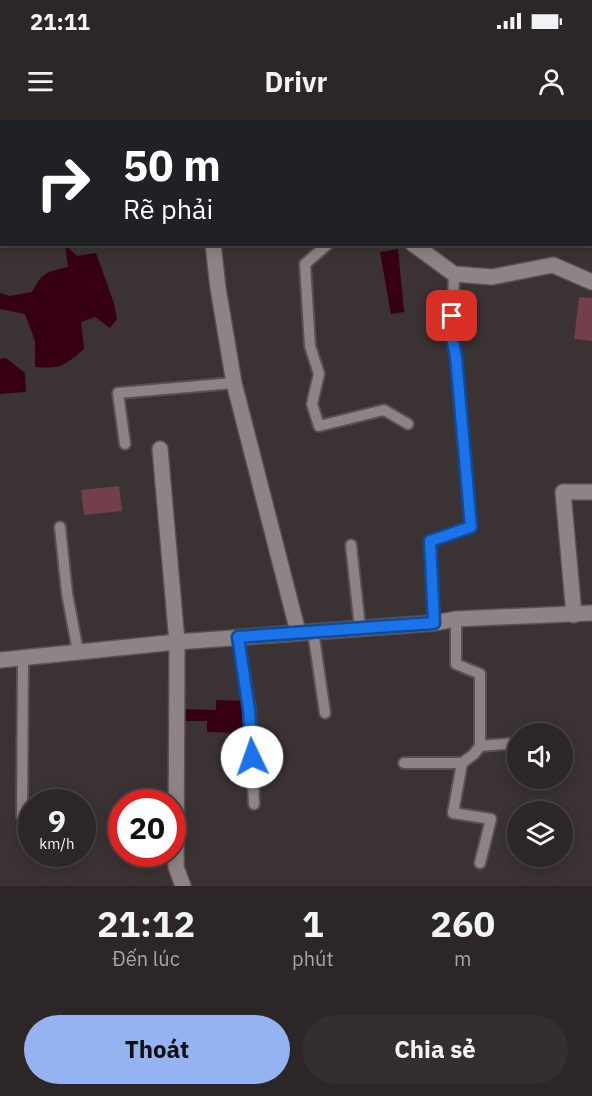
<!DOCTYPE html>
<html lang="vi">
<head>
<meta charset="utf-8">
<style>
  body { margin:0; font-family:"IBM Plex Sans",sans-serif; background:#342e2e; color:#f1f3f6; height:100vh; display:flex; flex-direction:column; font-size:22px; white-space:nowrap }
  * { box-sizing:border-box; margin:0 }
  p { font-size:20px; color:#a6a5a7 }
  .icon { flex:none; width:33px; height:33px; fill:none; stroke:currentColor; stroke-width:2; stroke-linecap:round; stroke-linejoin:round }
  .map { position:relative; height:766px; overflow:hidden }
  .side { display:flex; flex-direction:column; background:#2c2626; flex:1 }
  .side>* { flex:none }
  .hud { position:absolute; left:0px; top:0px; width:592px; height:126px; box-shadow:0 3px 15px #0003,0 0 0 2px #484343; background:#202124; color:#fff; overflow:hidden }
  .controls { position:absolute; left:507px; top:603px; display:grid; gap:12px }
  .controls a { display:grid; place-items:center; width:66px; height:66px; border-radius:50%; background:#2c2626; box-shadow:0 3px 15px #0003,0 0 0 2px #484343; font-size:30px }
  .speed { position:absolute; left:18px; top:669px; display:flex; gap:12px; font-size:30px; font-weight:700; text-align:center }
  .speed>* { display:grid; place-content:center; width:78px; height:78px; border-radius:50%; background:#2c2626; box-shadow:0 3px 15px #0003,0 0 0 2px #484343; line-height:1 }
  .speed small { font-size:15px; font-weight:400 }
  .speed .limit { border:9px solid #d22; background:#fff; color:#111 }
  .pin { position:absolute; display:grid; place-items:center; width:51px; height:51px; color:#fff; margin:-26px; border-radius:12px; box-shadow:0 3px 9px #0006 }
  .me { position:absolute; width:66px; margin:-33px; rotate:357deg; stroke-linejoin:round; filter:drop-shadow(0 0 4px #0008) }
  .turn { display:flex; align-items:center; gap:21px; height:126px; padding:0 24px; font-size:27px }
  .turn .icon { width:78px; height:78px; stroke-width:2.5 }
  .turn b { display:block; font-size:42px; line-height:51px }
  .eta { display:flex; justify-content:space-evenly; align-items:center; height:102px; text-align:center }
  .eta b { font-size:36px; font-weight:700; line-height:42px }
  .button { display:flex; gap:12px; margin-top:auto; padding:12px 24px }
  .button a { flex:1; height:69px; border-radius:36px; background:#95b2f1; color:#111; font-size:24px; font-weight:700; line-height:69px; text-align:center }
  .button a+a { background:#342e2e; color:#f1f3f6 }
  .status { display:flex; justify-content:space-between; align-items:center; height:42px; padding:0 30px; background:#2c2626; direction:ltr }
  .status svg { height:16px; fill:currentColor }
  header { display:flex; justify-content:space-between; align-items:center; height:78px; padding:0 24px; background:#2c2626; font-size:27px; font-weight:700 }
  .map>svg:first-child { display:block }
  .green { fill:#723f4a }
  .water { fill:#360012 }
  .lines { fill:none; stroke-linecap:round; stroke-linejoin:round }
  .lane-casing { stroke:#575151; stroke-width:14 }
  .street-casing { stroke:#575151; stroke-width:18 }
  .lane { stroke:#8e8385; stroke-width:10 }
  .street { stroke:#8e8385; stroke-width:15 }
  .route-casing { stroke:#114b97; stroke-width:15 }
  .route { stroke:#1a73e8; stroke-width:10 }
</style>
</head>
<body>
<div class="status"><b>21:11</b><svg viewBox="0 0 49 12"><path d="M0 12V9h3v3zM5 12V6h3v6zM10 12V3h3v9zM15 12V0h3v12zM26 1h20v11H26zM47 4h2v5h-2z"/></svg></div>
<header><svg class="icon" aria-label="menu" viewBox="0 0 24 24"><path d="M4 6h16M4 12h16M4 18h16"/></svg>Drivr<svg class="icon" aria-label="person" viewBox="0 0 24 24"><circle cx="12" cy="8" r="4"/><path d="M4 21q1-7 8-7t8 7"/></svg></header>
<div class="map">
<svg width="592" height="766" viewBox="0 0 592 766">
  <rect width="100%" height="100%" fill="#3a3233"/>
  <g class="green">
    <polygon points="579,177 592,178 592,221 574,219"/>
    <polygon points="119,366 122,391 84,395 81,370"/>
  </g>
  <g class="water">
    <path d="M 65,125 L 77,136 L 96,133 L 114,183 L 117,199 L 110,208 L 95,197 L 81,202 L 84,229 C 64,246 61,249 35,247 L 35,221 L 25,194 L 0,189 L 0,173 L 10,176 L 32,172 C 43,152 46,152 68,147 Z"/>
    <polygon points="398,129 404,192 391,194 380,132"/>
    <polygon points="6,238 25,253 26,272 0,274 0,239"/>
    <polygon points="216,580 244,581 244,613 207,612 207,601 182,601 182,589 216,590"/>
  </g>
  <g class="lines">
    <defs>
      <g id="lane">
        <polyline points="205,0 205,2"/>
        <polyline points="328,124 305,144 310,226 319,254 312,284 319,306 384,290 408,304"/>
        <polyline points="125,324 118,273 234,263"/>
        <polyline points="60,407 67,473 78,532"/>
        <polyline points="351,425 360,508"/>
        <polyline points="456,499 456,544 480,554 480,626 518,623"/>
        <polyline points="434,503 430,421 471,407 456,237 452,217 454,154"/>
        <polyline points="313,511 325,593"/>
        <polyline points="238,517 250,590 254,684"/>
        <polyline points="404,643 462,643 474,634 480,626"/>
        <polyline points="462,643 453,693 491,699 480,743"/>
        <polyline points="22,696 23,538"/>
      </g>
      <g id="street">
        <polyline points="181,2 184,2"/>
        <polyline points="0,56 2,56"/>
        <polyline points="591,67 592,67"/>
        <polyline points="0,111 2,111"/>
        <polyline points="213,124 218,168 234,263 298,512"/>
        <polyline points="413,124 454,154 492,157 553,145 592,162"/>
        <polyline points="160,329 177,522 176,747 183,766"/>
        <polyline points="574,495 563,372 592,372"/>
        <polyline points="0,540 177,522 434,503 456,499 592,493"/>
      </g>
    </defs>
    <use href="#lane" class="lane-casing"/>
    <use href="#street" class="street-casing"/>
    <use href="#lane" class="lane"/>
    <use href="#street" class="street"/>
  </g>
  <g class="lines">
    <defs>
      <polyline id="route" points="252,637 249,590 238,517 434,503 430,421 471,407 456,237 452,217 452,196"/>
    </defs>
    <use href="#route" class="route-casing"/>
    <use href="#route" class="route"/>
  </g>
</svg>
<div class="controls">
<a><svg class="icon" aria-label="sound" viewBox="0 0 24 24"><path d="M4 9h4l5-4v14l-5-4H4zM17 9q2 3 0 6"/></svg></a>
<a><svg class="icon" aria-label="layers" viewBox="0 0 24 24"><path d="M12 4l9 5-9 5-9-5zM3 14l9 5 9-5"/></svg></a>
</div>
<div class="speed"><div>9<small>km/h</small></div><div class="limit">20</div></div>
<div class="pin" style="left:452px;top:196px;background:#d93025"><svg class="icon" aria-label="arrive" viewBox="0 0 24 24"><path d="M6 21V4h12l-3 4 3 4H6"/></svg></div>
<svg class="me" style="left:252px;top:637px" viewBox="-20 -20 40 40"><circle r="19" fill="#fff"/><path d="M0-13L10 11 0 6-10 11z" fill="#1a73e8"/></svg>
<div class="hud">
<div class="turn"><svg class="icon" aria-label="right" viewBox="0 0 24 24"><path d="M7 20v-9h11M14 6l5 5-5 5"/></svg><div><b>50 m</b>Rẽ phải</div></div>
</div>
</div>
<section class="side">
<div class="eta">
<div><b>21:12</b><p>Đến lúc</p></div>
<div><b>1</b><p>phút</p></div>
<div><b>260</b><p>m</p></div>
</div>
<div class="button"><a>Thoát</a><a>Chia sẻ</a></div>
</section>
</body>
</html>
